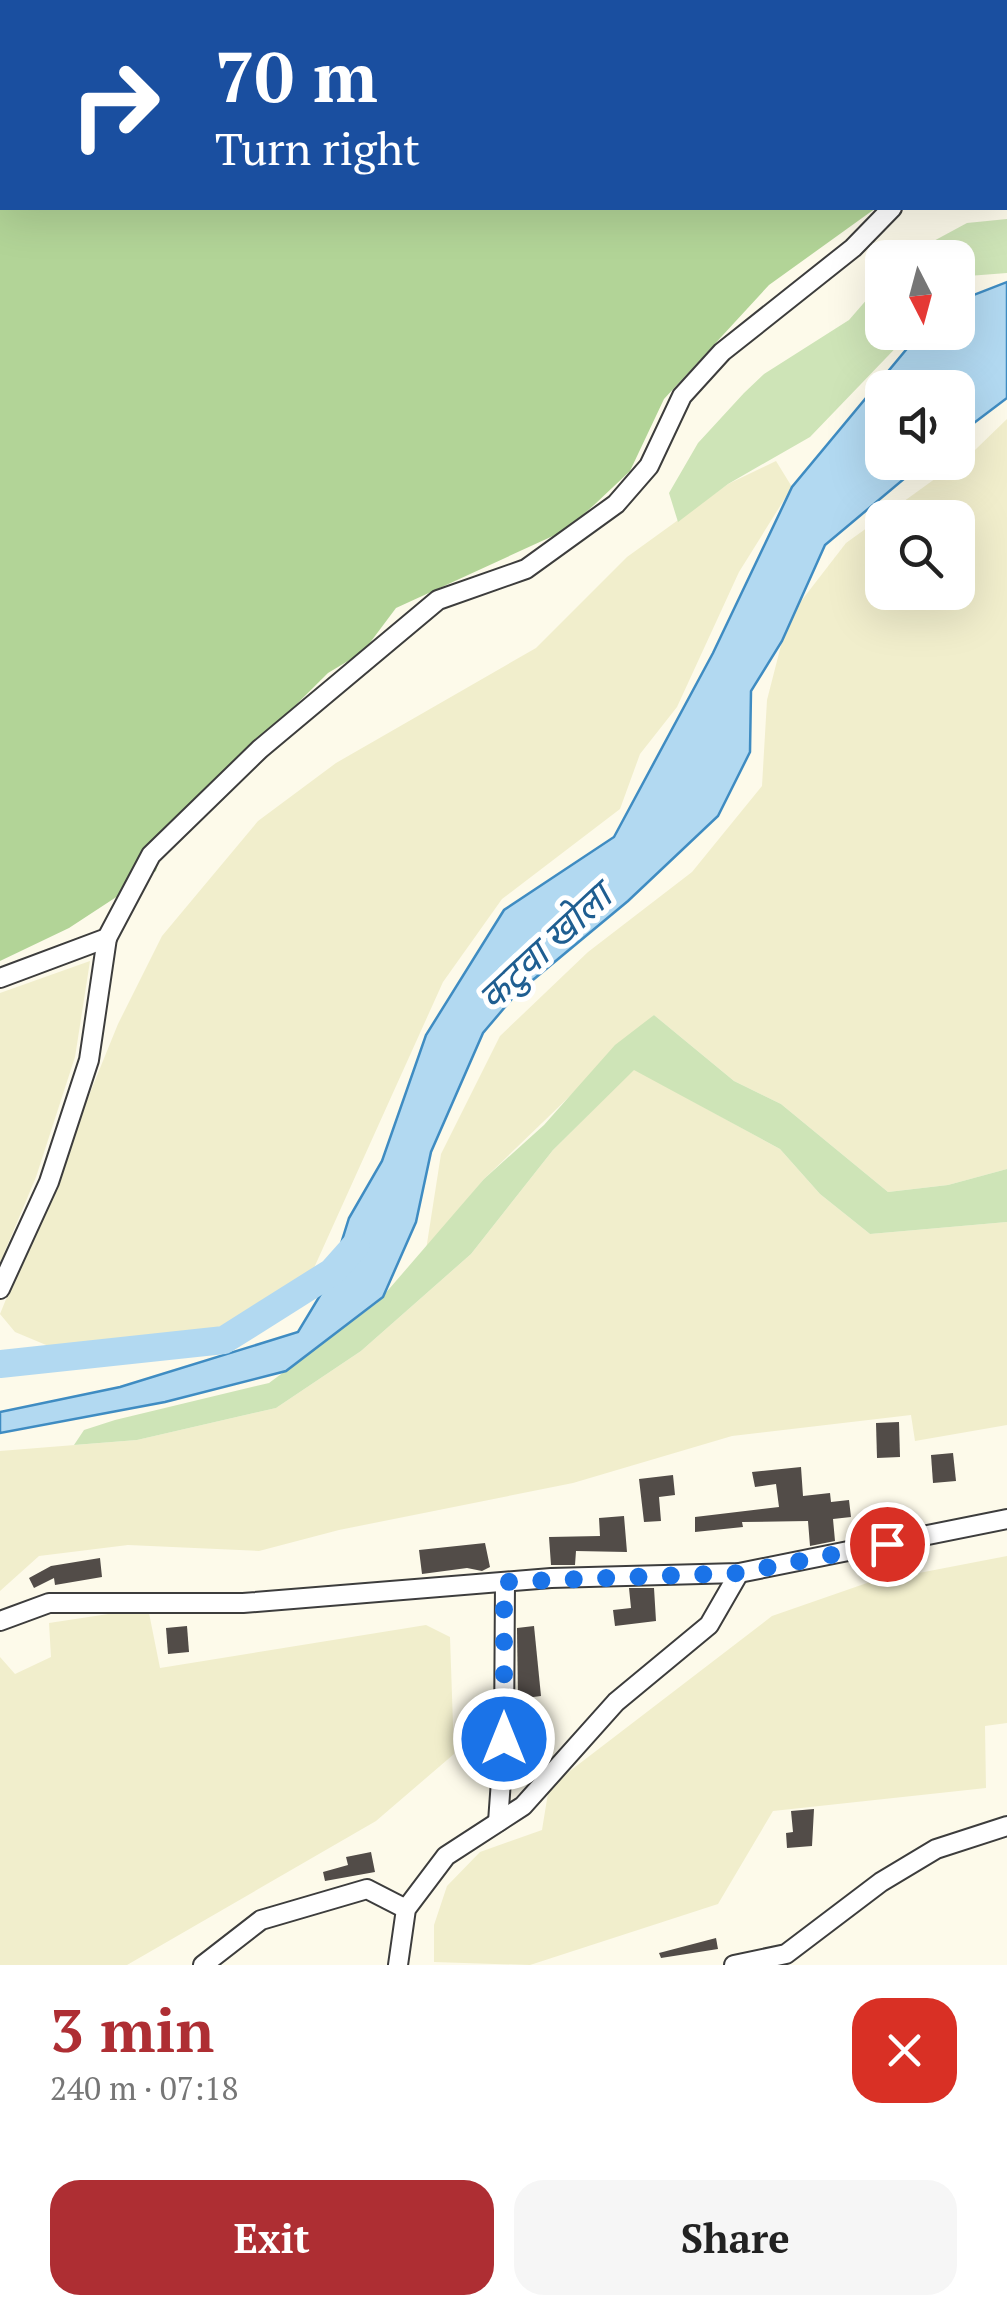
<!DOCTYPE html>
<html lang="en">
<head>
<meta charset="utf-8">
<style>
  body { margin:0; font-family:"PT Serif","Noto Sans Devanagari",serif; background:#f6f6f6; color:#222; height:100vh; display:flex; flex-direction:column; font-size:38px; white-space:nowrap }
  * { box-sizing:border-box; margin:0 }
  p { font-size:32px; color:#767676 }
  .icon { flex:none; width:55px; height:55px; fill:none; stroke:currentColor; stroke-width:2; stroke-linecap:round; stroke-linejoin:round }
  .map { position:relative; height:1965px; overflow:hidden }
  .panel { display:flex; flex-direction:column; background:#fff; flex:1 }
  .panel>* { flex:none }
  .top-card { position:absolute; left:0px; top:0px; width:1008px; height:210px; box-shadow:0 10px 40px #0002; background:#1a4fa0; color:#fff; overflow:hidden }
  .needle { width:65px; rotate:174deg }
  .buttons { position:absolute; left:865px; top:240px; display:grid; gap:20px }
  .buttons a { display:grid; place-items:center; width:110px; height:110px; border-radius:20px; background:#fff; box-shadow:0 10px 40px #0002; font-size:50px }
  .pin { position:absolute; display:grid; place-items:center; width:85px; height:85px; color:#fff; margin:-42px; border:5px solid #fff; border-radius:50%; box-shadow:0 2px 10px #0007 }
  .me { position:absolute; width:110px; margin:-55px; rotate:0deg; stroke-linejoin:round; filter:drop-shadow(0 0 8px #0008) }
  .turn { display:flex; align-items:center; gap:35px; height:210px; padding:0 50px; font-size:45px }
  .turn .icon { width:130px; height:130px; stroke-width:2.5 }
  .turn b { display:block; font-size:70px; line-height:85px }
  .round { display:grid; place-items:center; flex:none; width:105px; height:105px; border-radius:30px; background:#f6f6f6 }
  .headline { display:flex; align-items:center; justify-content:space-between; height:170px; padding:0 50px }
  h1 { font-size:60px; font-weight:800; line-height:75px; color:#ae2e33 }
  .primary-button { display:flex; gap:20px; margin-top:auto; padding:20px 50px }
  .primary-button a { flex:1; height:115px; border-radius:30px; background:#ae2e33; color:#fff; font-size:40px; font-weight:800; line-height:115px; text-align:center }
  .primary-button a+a { background:#f6f6f6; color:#222 }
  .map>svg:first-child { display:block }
  .farmland { fill:#f1eecc; fill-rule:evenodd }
  .green { fill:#cee4b7 }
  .forest { fill:#b2d497 }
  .water { fill:#b2d9f1; stroke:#3f8cc2; stroke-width:2.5 }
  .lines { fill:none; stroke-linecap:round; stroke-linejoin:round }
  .river { stroke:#b2d9f1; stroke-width:28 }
  .building { fill:#524c48 }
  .minor-casing { stroke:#3d3d3d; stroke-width:22 }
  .minor { stroke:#fff; stroke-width:18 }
  .route { stroke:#1a73e8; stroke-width:18; stroke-dasharray:0 32.4 }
  .labels { text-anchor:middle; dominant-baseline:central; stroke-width:10; stroke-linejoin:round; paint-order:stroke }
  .water-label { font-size:38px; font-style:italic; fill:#1f5e91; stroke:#fff }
</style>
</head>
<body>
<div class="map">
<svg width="1007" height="1965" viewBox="0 0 1007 1965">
  <rect width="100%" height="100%" fill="#fdfaea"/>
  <g class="farmland">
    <path d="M 1007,419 L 1007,1169 L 948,1185 L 888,1192 L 781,1104 L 734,1081 L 654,1015 L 484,1179 L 426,1250 L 441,1154 L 500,1036 L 588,952 L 692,872 L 762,786 L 767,700 L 788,618 L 846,543 L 975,450 ZM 882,518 L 958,518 L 958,592 L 882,592 Z"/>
    <polygon points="776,461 792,487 739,572 677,707 640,754 620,809 502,899 443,982 309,1279 236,1345 211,1355 82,1360 15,1332 0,1314 118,1024 162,936 258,821 336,763 536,648 627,557 728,484"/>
    <polygon points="90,961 75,1057 36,1177 0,1263 0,993"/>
    <polygon points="634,1069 780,1149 820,1194 870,1234 1007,1222 1007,1425 915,1441 911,1415 732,1436 573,1483 339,1530 259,1551 128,1545 39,1556 0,1591 0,1451 137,1440 276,1408 361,1351 471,1254 553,1150"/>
    <polygon points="1007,1556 1007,1723 985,1726 986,1788 773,1811 718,1904 530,1965 434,1962 434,1925 447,1886 480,1852 542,1830 549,1787 772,1616 867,1583"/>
    <polygon points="148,1608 160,1668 426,1625 450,1637 454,1754 376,1821 127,1965 0,1965 0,1657 15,1674 51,1657 49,1623"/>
  </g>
  <g class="green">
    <polygon points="1007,219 1007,273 968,276 958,285 958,258 904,257 967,223"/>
    <polygon points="882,282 882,332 910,333 810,437 728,484 678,522 669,493 698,443 744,393 764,374 849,320"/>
    <polygon points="654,1015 734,1081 781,1104 888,1192 948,1185 1007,1169 1007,1222 870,1234 820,1194 780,1149 634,1070 553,1150 471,1254 361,1351 276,1408 137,1440 74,1445 84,1430 115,1420 269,1383 377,1303 484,1179 544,1125 615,1045"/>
  </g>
  <polygon class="forest" points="0,0 874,0 2,2 2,208 876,208 769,285 664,399 630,471 594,505 566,530 396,608 363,652 328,673 165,835 156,871 69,928 0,961"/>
  <polygon class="water" points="1007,282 1007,398 958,435 958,388 882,388 882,462 923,463 825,545 782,641 751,691 750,752 718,816 628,901 516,994 483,1033 431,1152 416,1222 383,1297 286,1371 165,1402 0,1433 0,1412 120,1387 298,1332 330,1279 349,1218 382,1161 426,1035 504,910 614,837 713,653 792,487 920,333 958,332 958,301"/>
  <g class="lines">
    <polyline class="river" points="0,1364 224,1340 332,1272 356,1245"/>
  </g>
  <g class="building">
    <polygon points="899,1422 900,1457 877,1458 876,1423"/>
    <polygon points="953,1453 956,1481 933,1483 931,1455"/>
    <polygon points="801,1467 803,1496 830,1493 831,1502 849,1500 851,1517 833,1519 835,1541 810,1546 808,1521 742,1522 743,1527 695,1532 695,1517 779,1507 776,1484 755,1487 752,1472"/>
    <polygon points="673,1475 675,1495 659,1497 661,1521 644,1522 639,1479"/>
    <polygon points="624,1516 627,1552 576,1551 575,1565 551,1565 549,1537 600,1536 599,1518"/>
    <polygon points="485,1543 490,1567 482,1571 467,1568 422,1574 419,1550"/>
    <polygon points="100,1558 102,1577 55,1585 54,1578 34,1588 29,1578 51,1566"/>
    <polygon points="629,1588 654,1588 656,1621 615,1626 613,1610 631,1608"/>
    <polygon points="187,1626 189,1652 168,1654 166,1628"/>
    <polygon points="534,1626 541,1696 518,1699 517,1628"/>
    <polygon points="814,1809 812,1846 787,1848 786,1833 793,1832 791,1811"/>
    <polygon points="371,1852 375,1872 325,1881 323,1872 348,1865 346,1857"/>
    <polygon points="716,1938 718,1949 661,1958 659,1953"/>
  </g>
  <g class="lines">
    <defs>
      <g id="minor">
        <polyline points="889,0 890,2"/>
        <polyline points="1005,172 1007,175"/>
        <polyline points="0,978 107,938 151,855 260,749 438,600 526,569 616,504 649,466 682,396 722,352 853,248 892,208"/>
        <polyline points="0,1289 49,1182 89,1060 107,938"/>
        <polyline points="0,1621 49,1603 243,1603 551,1578 739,1573 1007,1519"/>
        <polyline points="498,1822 504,1739 505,1582"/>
        <polyline points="203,1965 261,1920 367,1889 406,1909"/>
        <polyline points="398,1965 406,1909 446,1856 523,1806 616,1702 709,1625 739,1573"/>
        <polyline points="734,1965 786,1954 881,1882 936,1849 1007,1826"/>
      </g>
    </defs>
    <use href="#minor" class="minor-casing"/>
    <use href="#minor" class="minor"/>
  </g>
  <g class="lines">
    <polyline class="route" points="504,1739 504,1582 739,1573 887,1544"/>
  </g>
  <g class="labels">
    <g class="water-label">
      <text transform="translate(544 946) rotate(-43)">कटुवा खोला</text>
    </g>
  </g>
</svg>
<div class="buttons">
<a><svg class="needle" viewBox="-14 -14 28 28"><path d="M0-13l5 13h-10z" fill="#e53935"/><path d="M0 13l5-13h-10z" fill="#767676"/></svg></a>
<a><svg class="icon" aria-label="sound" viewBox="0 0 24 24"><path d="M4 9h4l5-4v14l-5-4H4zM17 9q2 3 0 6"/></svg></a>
<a><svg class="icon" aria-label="search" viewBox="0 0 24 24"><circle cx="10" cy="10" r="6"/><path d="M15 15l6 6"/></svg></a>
</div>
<div class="pin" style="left:887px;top:1544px;background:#d93025"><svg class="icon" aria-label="arrive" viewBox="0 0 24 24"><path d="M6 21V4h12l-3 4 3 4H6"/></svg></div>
<svg class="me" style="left:504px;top:1739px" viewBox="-20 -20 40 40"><circle r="17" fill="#1a73e8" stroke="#fff" stroke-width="3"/><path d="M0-11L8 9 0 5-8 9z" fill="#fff"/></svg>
<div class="top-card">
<div class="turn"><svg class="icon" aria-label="right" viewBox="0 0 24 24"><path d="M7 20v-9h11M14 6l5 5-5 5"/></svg><div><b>70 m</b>Turn right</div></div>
</div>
</div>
<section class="panel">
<div class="headline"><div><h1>3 min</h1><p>240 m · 07:18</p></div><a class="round" style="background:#d93025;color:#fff"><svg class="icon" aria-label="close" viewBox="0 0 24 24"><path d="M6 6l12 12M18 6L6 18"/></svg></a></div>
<div class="primary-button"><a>Exit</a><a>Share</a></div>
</section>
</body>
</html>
